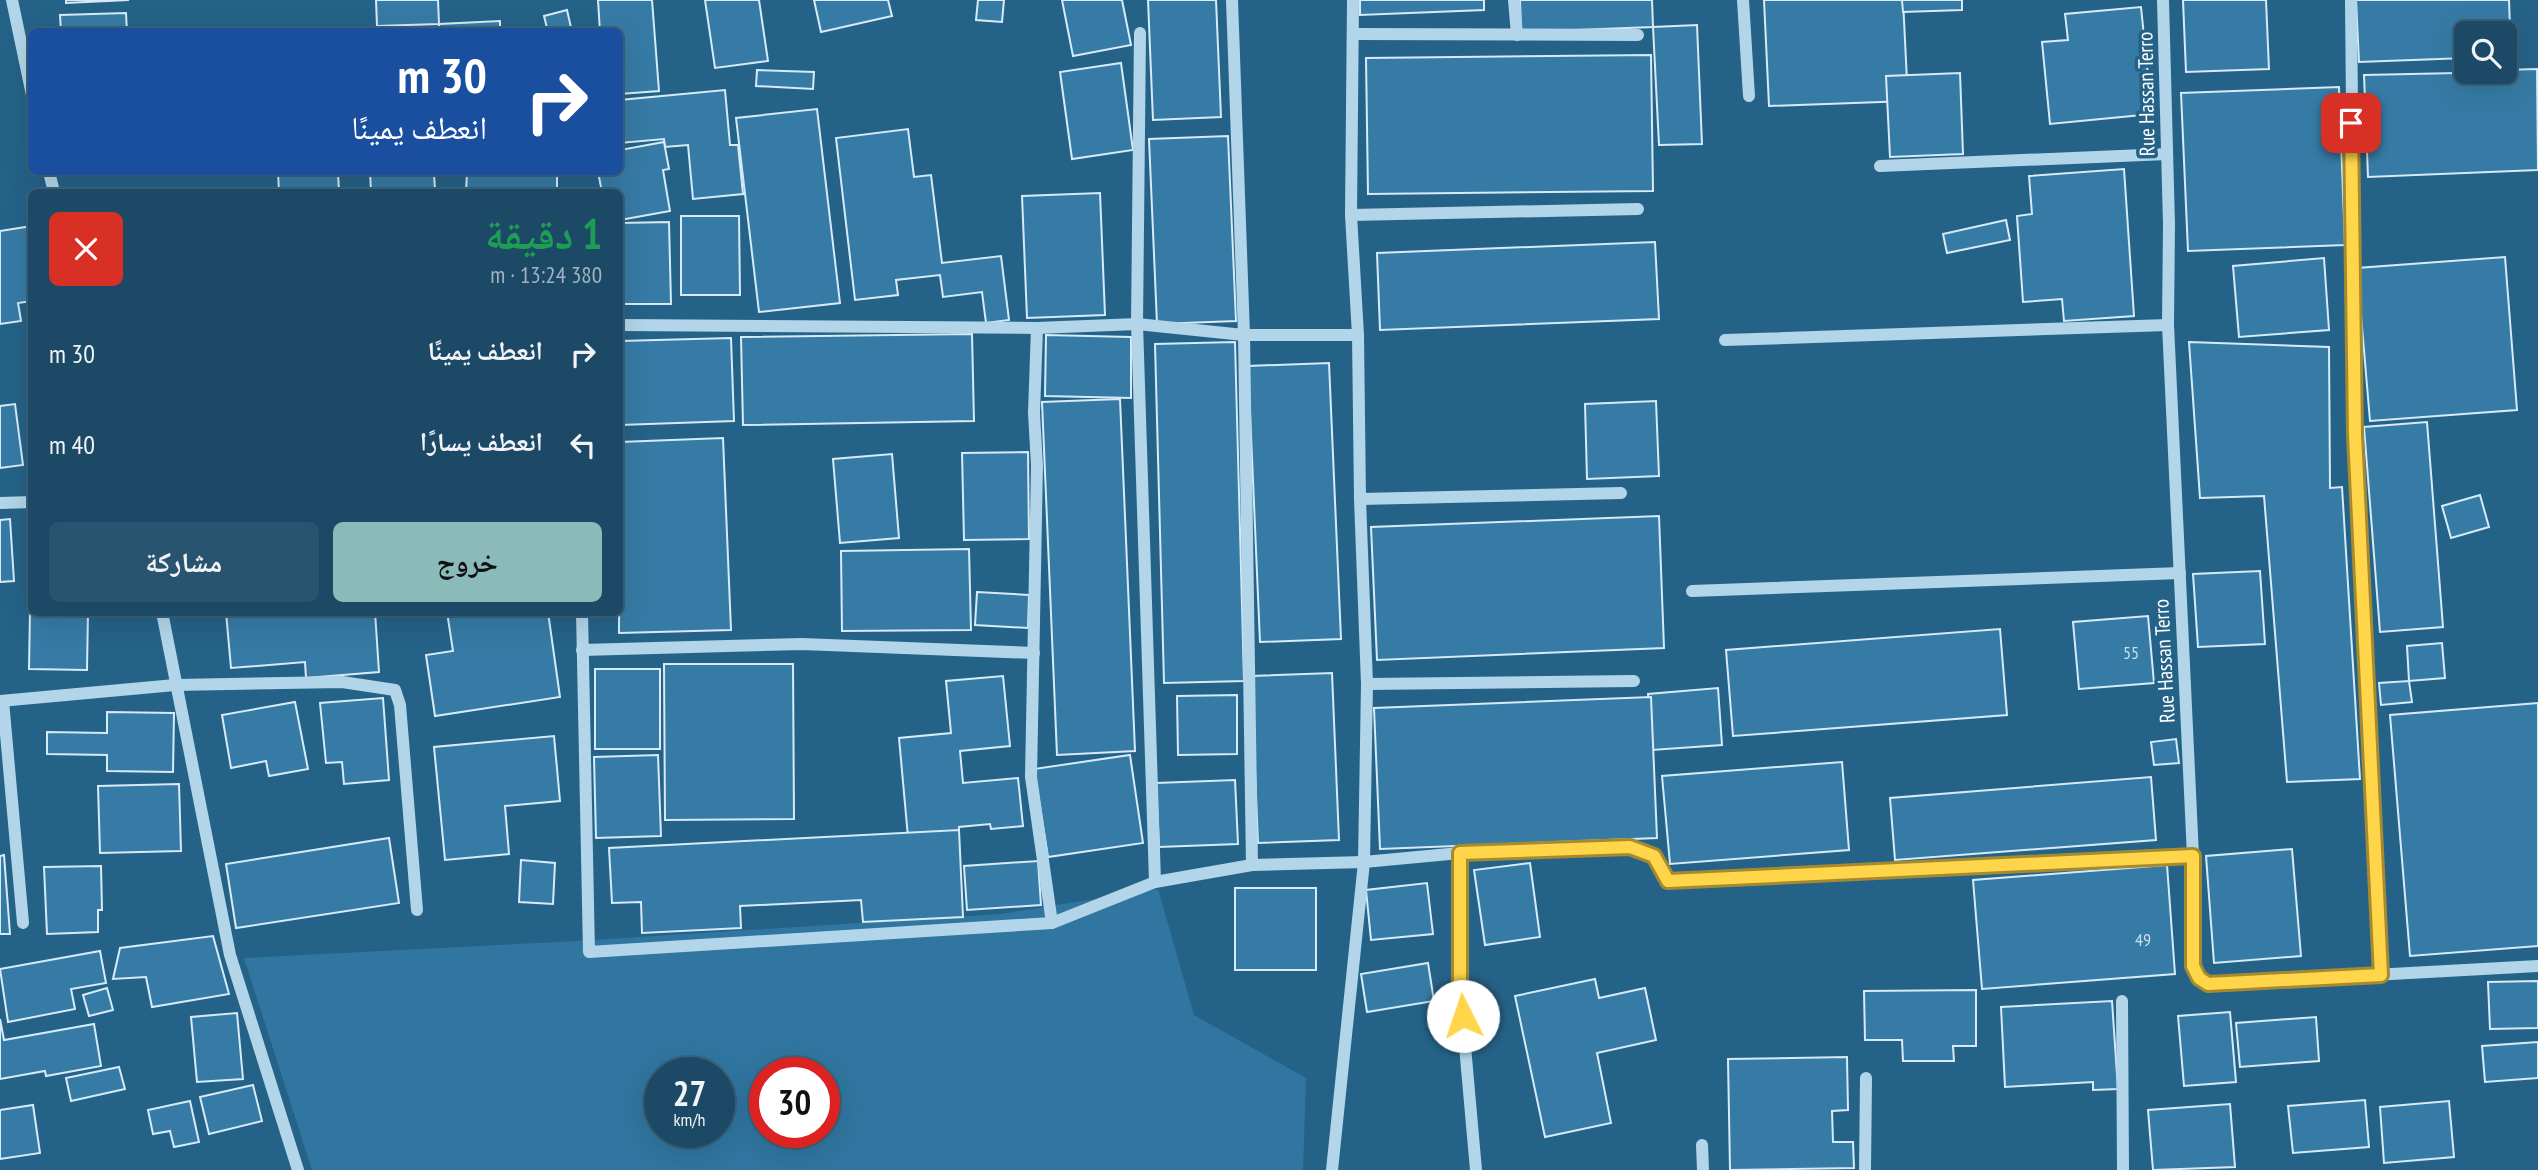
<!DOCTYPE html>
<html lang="ar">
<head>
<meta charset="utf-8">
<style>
  body { margin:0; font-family:"PT Sans Narrow","Noto Naskh Arabic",sans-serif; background:#29546f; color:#f1f3f6; direction:rtl; height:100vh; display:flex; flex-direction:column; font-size:26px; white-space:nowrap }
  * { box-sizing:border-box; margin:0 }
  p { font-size:23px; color:#a0b3bf }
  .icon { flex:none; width:38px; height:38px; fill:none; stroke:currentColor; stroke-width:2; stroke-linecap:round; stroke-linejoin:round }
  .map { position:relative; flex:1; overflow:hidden; direction:ltr }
  .drawer { position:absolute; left:28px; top:189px; width:595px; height:427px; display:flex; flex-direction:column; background:#1c4a66; border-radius:10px; box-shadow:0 7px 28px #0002,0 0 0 2px #3a627a; direction:rtl }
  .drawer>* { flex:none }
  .hud { position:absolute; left:28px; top:28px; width:595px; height:147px; border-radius:10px; box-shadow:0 7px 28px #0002,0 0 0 2px #3a627a; direction:rtl; background:#1a4fa0; color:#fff; overflow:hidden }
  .tools { position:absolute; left:2454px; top:21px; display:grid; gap:14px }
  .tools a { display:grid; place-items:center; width:63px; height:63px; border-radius:10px; background:#1c4a66; box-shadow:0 7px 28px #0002,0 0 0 2px #3a627a; font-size:35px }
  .speed { position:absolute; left:644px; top:1057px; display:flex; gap:14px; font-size:35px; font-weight:700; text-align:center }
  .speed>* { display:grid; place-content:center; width:91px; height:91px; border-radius:50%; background:#1c4a66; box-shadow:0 7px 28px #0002,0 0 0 2px #3a627a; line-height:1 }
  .speed small { font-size:18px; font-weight:400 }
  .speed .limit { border:10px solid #d22; background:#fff; color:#111 }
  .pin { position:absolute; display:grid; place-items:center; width:60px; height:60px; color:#fff; margin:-30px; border-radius:14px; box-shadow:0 4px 10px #0006 }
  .me { position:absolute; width:77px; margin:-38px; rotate:356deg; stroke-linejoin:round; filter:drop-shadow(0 0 5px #0008) }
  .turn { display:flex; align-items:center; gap:24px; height:147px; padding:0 21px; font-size:32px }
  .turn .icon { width:91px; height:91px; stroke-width:2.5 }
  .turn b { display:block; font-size:49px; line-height:60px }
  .round { display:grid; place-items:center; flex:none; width:74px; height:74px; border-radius:10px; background:#29546f }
  .headline { display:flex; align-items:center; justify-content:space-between; height:119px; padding:0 21px }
  h1 { font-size:42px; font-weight:700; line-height:52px; color:#1e9e55 }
  .cta { display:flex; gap:14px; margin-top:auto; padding:14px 21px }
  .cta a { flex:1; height:80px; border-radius:10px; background:#8bbbb9; color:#111; font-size:28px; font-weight:700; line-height:80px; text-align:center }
  .cta a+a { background:#29546f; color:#f1f3f6 }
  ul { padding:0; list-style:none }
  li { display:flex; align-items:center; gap:21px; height:91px; padding:0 21px }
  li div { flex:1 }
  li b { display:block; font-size:26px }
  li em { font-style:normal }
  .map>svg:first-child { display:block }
  .green { fill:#3076a0; fill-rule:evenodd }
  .building { fill:#367ba5; stroke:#d6ebf7; stroke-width:2 }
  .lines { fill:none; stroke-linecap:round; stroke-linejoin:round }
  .minor { stroke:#b2d5e9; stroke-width:12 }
  .route-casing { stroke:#a68a30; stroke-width:18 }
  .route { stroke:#ffd54a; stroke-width:12 }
  .labels { text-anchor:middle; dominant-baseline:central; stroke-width:7; stroke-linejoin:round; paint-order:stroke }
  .number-label { font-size:18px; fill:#cddee8 }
  .street-label { font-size:21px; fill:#fff; stroke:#256288 }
</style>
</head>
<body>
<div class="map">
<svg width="2538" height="1170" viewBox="0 0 2538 1170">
  <rect width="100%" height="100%" fill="#256288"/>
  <path class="green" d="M 1158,889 L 1194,1015 L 1306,1078 L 1303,1170 L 312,1170 L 244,958 L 576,941 L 1001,914 ZM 660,1073 L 719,1073 L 719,1132 L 660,1132 ZM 765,1073 L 824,1073 L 824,1132 L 765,1132 Z"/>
  <g class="building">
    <polygon points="66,0 129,0 66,3"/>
    <polygon points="376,0 438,0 439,24 377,26"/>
    <polygon points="598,0 652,0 659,91 620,94 620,32 600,32"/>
    <polygon points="705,0 759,0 768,61 715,68"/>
    <polygon points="814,0 888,0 892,16 821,32"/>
    <polygon points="978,0 1004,0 1002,22 976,20"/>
    <polygon points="1062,0 1122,0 1131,45 1073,56"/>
    <polygon points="1148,0 1216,0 1221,117 1153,120"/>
    <polygon points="1360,0 1484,0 1484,10 1360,15"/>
    <polygon points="1520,0 1652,0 1653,27 1521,32"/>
    <polygon points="1764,0 1903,0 1908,101 1769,106"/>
    <polygon points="1902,0 1962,0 1962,10 1903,12"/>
    <polygon points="2183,0 2266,0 2269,69 2186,72"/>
    <polygon points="2356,0 2509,0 2511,56 2504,57 2504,33 2466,33 2466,58 2359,62"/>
    <polygon points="2141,7 2152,114 2050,124 2042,42 2068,40 2065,14"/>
    <polygon points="567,10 572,32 548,32 544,16"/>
    <polygon points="126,13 127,32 61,32 60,15"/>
    <polygon points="500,21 500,32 439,32 439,24"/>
    <polygon points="1697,25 1702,144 1659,145 1653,27"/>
    <polygon points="1651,55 1653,191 1368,194 1366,58"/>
    <polygon points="1121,63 1133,150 1072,159 1060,72"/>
    <polygon points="2537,69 2538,170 2368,177 2364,75 2504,72 2504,70"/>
    <polygon points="757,70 814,72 813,89 756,86"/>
    <polygon points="1960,73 1963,154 1890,157 1886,76"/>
    <polygon points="2339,87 2345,245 2188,251 2181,93"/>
    <polygon points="725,90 730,145 738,145 743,194 693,199 688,145 665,147 664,139 620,143 620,100"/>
    <polygon points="817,109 840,303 759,312 736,118"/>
    <polygon points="908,129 914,177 931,175 942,263 1001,256 1009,320 986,323 982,292 943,297 940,275 896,280 898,295 855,300 836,138"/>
    <polygon points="1228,136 1236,321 1157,324 1149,139"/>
    <polygon points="664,142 669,169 663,170 670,211 620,220 620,192 602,192 598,172 620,172 620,150"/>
    <polygon points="2124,169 2134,316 2064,321 2062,299 2023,302 2017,216 2032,214 2029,176"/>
    <polygon points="278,172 338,172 339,192 279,192"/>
    <polygon points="370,172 434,172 435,191 371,192"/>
    <polygon points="467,172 557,172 557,192 466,192"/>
    <polygon points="1100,193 1105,315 1027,318 1022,196"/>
    <polygon points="681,216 739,216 740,295 681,295"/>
    <polygon points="2006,220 2010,240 1947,253 1943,234"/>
    <polygon points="669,222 671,304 620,304 620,223"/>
    <polygon points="32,226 32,301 18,303 21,321 0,324 0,231"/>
    <polygon points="1655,242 1659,319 1380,330 1377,253"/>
    <polygon points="2505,257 2517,410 2370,421 2357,268"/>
    <polygon points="2324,258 2329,330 2239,337 2233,266"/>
    <polygon points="972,334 974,421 743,425 741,337"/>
    <polygon points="1046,335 1131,337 1131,398 1045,396"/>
    <polygon points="731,338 734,421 620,425 620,341"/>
    <polygon points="1235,342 1244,681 1164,683 1155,344"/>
    <polygon points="2189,342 2329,347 2330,488 2342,487 2360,779 2287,782 2264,496 2200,498"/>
    <polygon points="1329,363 1341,639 1260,642 1248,366"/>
    <polygon points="1120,399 1135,751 1057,755 1042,402"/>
    <polygon points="1656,401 1659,476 1587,479 1585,404"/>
    <polygon points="15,404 23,465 0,468 0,406"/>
    <polygon points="2427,422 2443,627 2380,632 2364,427"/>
    <polygon points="723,438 731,630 619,633 620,442"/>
    <polygon points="1028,452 1029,539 964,540 962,453"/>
    <polygon points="892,454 899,538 840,543 833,459"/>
    <polygon points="2480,495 2489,527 2451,538 2442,506"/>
    <polygon points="1659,516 1664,648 1377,660 1371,527"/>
    <polygon points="10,519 14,581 0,582 0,520"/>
    <polygon points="969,549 971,630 842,631 841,551"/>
    <polygon points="2260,571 2265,644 2198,647 2193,574"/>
    <polygon points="977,592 1029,595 1028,628 975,625"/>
    <polygon points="30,610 32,612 88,612 87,670 29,669"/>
    <polygon points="226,612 375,612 379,672 306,678 305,662 231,668"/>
    <polygon points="447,612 548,612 560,697 435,716 426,655 453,651"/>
    <polygon points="2148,616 2154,683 2079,689 2073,622"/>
    <polygon points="2000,629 2007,715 1733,736 1726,650"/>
    <polygon points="2442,643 2445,678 2409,681 2407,646"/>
    <polygon points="664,664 793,664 794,819 665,820"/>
    <rect x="595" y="669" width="65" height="80"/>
    <polygon points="1332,673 1339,840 1258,843 1251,676"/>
    <polygon points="1003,676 1010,746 960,751 963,783 1018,778 1023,826 991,829 990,824 959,827 959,832 908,837 899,738 951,733 946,681"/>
    <polygon points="2409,681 2412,702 2381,705 2379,683"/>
    <polygon points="1718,688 1722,745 1652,750 1648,694"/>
    <polygon points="1237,695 1237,754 1178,755 1177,696"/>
    <polygon points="1651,697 1657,838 1380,849 1374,708"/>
    <polygon points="383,698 389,780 344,784 342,762 326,763 320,703"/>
    <polygon points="295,702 308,769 269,776 266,761 231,768 222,715"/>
    <polygon points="2538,703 2538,946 2410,956 2390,715"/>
    <polygon points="107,712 174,713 173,772 107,771 107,755 47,754 47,732 107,733"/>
    <polygon points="554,736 560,801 505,806 509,854 445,860 434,747"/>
    <polygon points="2176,739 2179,763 2154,765 2151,742"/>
    <polygon points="658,755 661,836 596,838 594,757"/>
    <polygon points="1130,755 1143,843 1048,857 1034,769"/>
    <polygon points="1842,762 1849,850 1670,864 1662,776"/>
    <polygon points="2151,777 2156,840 1895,860 1890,798"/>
    <polygon points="1235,780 1238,844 1159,847 1156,783"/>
    <polygon points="179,784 181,851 100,853 98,786"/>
    <polygon points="959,830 963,917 863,922 861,900 740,906 741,928 642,933 641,902 612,903 609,848"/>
    <polygon points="389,838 399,903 236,928 226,864"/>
    <polygon points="2292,849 2301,956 2214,963 2206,856"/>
    <polygon points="4,855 10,934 0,934 0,856"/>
    <polygon points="521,860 555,863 553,904 519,902"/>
    <polygon points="1038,861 1041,905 967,910 964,866"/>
    <polygon points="1530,863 1540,937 1485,945 1474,870"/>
    <polygon points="2167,865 2175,974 1982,989 1973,880"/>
    <polygon points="101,866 102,910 98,910 98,932 47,934 44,867"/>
    <polygon points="1427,883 1433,934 1371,940 1366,890"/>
    <rect x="1235" y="888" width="81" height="82"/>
    <polygon points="213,936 229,994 152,1007 146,977 113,979 120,948"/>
    <polygon points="100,951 106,983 71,989 75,1009 8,1022 0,969"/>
    <polygon points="1428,963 1434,1001 1367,1012 1361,974"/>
    <polygon points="1595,979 1599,998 1645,988 1656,1040 1597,1053 1611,1123 1545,1137 1515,996"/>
    <polygon points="2538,981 2538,1028 2490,1029 2488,982"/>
    <polygon points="107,988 113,1010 89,1016 83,995"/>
    <polygon points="1976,990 1976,1046 1953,1046 1954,1061 1903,1061 1902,1040 1865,1040 1864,991"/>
    <polygon points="2112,1001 2118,1089 2093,1090 2093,1082 2005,1087 2001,1007"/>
    <polygon points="2230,1012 2236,1082 2184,1086 2178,1016"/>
    <polygon points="237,1013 243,1079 197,1082 191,1017"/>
    <polygon points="2316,1017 2319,1061 2240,1067 2236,1023"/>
    <polygon points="0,1019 4,1040 94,1024 101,1066 46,1076 45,1071 0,1079"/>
    <polygon points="2538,1042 2538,1078 2485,1082 2482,1046"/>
    <polygon points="1847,1057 1848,1110 1832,1111 1833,1142 1853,1142 1854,1168 1730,1170 1728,1059"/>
    <polygon points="119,1067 125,1089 71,1101 66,1078"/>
    <polygon points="253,1085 262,1121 209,1134 200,1097"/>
    <polygon points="2365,1100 2369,1147 2293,1153 2288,1106"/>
    <polygon points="190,1101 199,1142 174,1147 170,1131 153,1134 148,1110"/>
    <polygon points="2449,1101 2454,1157 2384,1163 2380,1107"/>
    <polygon points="2230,1104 2235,1167 2153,1170 2148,1110"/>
    <polygon points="33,1105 40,1153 0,1159 0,1110"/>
  </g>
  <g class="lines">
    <g class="minor">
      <polyline points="12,0 32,95"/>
      <polyline points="1232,0 1244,335 1252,865 1364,862 1332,1170"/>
      <polyline points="1353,0 1351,215 1358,335 1360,499 1367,684 1364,862 1460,853 1630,847 1653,856 1668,881 2193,856"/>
      <polyline points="1514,0 1517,35"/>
      <polyline points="1743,0 1749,96"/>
      <polyline points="2163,0 2169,224 2168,325 2193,856 2193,966 2199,978 2208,984 2538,966"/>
      <polyline points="2351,0 2355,435 2381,975"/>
      <polyline points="1140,33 1137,324 1155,882"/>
      <polyline points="1354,34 1638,35"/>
      <polyline points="1880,166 2167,154"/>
      <polyline points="49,172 54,192"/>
      <polyline points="1351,215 1638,209"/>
      <polyline points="620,325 1037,328 1137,324 1244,335 1358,335"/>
      <polyline points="1037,328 1034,413 1037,466 1031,777 1052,923"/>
      <polyline points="1725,340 2168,325"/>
      <polyline points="1360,499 1621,493"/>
      <polyline points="0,503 32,502"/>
      <polyline points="1692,591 2180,573"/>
      <polyline points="162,612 230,955 298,1170"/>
      <polyline points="582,612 589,952 1052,923 1155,882 1252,865"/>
      <polyline points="582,650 802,644 1034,653"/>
      <polyline points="1367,684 1634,681"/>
      <polyline points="0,701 175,685 342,682 395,690 400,705 417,910"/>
      <polyline points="3,701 23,923"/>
      <polyline points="1460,853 1460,990 1476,1170"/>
      <polyline points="2122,1001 2123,1170"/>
      <polyline points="1702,1145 1703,1170"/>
      <polyline points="1865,1170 1866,1078"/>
    </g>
  </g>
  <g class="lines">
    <defs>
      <polyline id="route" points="1463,1016 1460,990 1460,853 1630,847 1654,856 1668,881 2193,856 2193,966 2199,978 2208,984 2381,975 2355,435 2351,123"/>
    </defs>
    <use href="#route" class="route-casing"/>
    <use href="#route" class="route"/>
  </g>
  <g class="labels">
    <g class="number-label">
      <text x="2131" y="652">55</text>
      <text x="2143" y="939">49</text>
    </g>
    <g class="street-label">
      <text transform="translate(2146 94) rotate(-91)">Rue Hassan Terro</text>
      <text transform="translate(2164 661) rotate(-93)">Rue Hassan Terro</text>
    </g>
  </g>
</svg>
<div class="tools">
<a><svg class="icon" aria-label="search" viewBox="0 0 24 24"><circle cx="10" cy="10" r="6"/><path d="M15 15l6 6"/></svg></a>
</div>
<div class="speed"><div>27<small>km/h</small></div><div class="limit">30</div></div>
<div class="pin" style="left:2351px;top:123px;background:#d93025"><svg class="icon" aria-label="arrive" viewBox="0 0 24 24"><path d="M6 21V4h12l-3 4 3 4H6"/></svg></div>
<svg class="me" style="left:1463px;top:1016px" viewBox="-20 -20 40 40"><circle r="19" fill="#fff"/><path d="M0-13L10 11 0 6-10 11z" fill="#ffd54a"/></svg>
<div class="hud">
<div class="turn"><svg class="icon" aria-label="right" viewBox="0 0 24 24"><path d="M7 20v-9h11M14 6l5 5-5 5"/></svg><div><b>30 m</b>انعطف يمينًا</div></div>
</div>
<section class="drawer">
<div class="headline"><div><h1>1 دقيقة</h1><p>380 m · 13:24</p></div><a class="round" style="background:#d93025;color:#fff"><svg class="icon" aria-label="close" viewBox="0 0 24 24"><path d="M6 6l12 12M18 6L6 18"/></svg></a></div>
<ul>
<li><svg class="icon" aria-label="right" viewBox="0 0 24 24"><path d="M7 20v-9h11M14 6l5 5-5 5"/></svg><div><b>انعطف يمينًا</b></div><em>30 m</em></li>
<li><svg class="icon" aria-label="left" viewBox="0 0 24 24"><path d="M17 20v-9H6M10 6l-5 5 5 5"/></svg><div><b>انعطف يسارًا</b></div><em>40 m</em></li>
</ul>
<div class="cta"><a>خروج</a><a>مشاركة</a></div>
</section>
</div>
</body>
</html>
